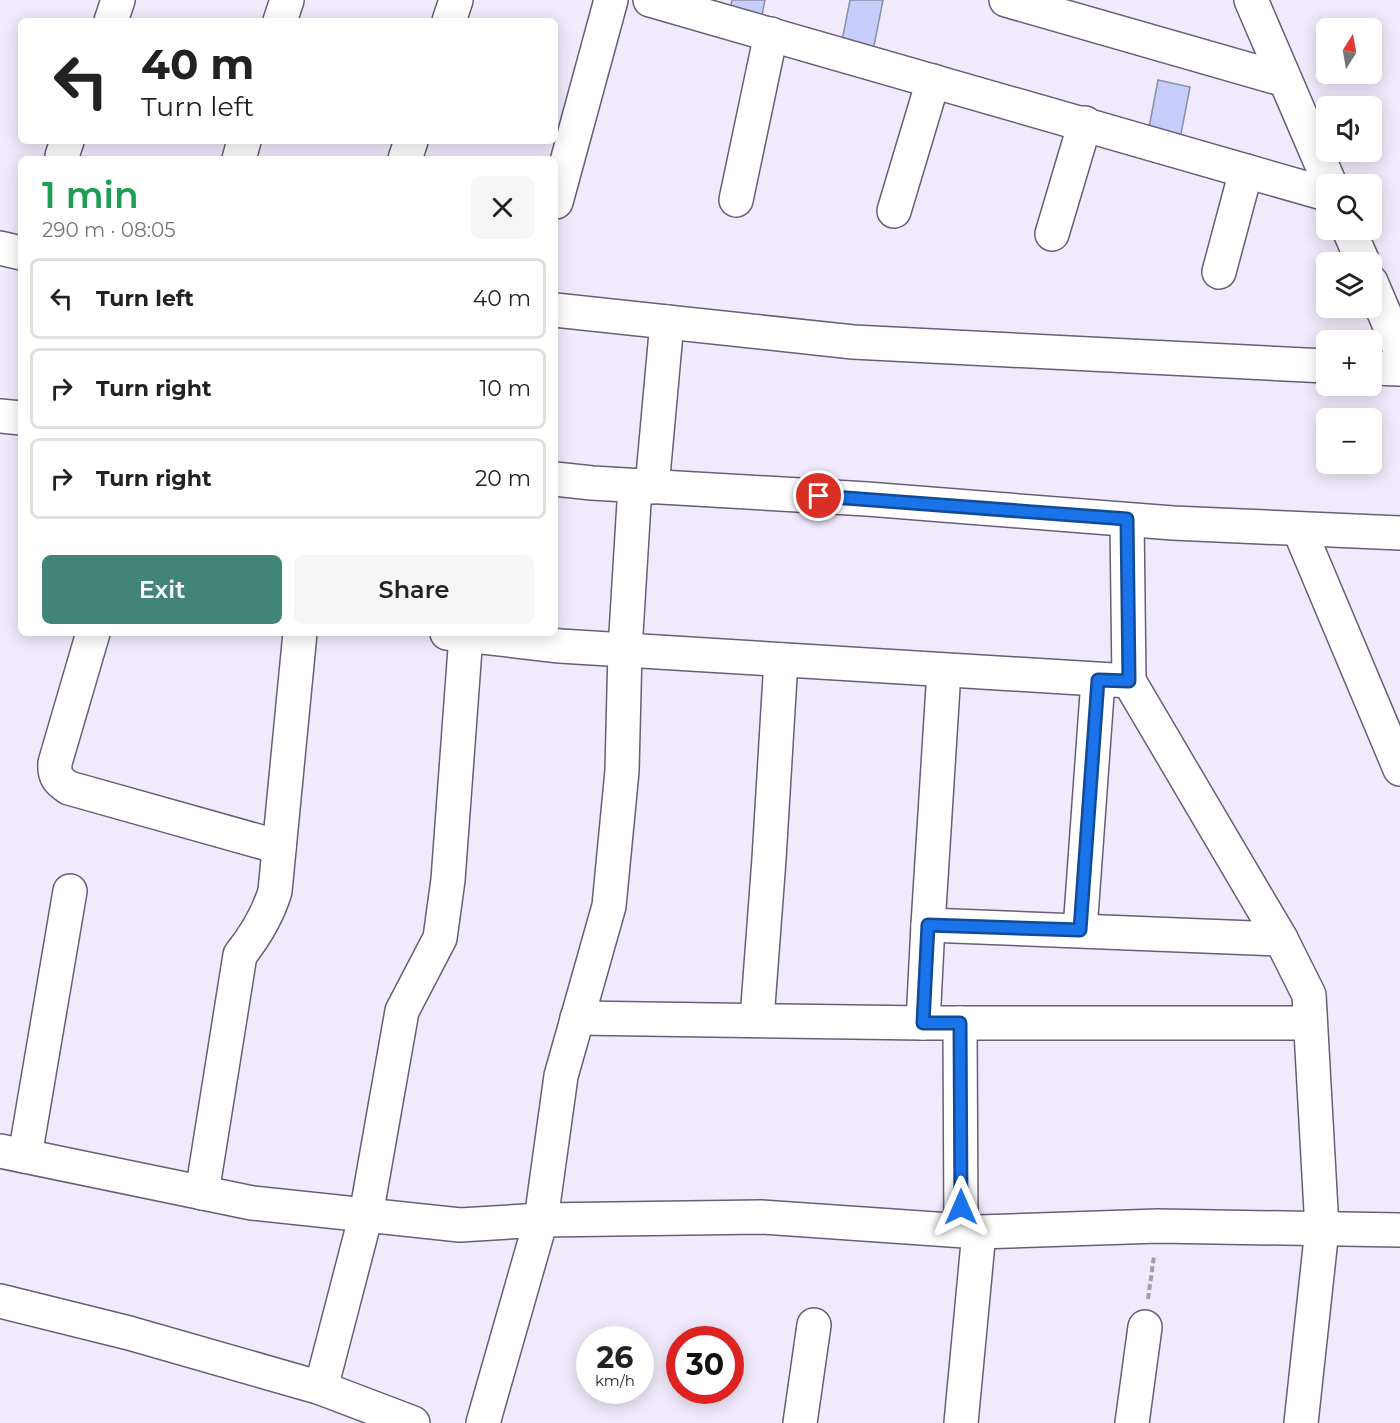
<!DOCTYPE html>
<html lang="en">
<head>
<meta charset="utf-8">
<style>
  body { margin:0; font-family:Montserrat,sans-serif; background:#f6f6f6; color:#222; height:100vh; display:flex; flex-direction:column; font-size:22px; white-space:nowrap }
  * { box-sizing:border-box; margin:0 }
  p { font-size:20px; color:#767676 }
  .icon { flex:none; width:33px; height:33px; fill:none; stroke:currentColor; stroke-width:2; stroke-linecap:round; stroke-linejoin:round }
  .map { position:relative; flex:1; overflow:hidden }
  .sheet { position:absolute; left:18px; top:156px; width:540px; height:480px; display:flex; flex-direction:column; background:#fff; border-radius:9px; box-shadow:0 3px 15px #0003 }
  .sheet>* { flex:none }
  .banner { position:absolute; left:18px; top:18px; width:540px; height:126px; border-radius:9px; box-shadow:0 3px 15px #0003; background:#fff; color:#222; overflow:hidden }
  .needle { width:39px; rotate:11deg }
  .controls { position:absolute; left:1316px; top:18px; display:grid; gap:12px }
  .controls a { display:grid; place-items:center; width:66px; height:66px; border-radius:9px; background:#fff; box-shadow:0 3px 15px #0003; font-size:30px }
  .speed { position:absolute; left:576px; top:1326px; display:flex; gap:12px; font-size:30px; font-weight:700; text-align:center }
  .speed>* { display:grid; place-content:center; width:78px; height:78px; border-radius:50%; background:#fff; box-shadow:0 3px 15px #0003; line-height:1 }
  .speed small { font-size:15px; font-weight:400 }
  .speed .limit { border:9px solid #d22; background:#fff; color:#111 }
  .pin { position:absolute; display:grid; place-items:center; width:51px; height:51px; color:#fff; margin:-26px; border:3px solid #fff; border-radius:50%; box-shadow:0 2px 6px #0007 }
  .me { position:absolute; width:66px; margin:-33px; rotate:0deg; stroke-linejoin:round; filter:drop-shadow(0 0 4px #0008) }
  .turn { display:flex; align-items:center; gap:21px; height:126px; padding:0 24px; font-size:27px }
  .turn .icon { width:78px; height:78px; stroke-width:2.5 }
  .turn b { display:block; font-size:42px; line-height:51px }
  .round { display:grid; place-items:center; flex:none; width:63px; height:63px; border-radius:9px; background:#f6f6f6 }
  .headline { display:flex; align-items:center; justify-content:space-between; height:102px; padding:0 24px }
  h1 { font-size:36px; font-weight:600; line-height:45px; color:#1e9e55 }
  .button { display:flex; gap:12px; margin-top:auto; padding:12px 24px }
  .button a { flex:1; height:69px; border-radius:9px; background:#428577; color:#fff; font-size:24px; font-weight:600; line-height:69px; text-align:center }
  .button a+a { background:#f6f6f6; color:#222 }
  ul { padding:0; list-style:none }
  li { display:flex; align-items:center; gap:18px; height:81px; margin:0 12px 9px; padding:0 12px; border:3px solid #e0e0e0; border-radius:9px }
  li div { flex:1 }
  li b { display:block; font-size:22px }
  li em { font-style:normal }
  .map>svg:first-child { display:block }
  .building { fill:#c6cdfb; stroke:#8a8ea9; stroke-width:1.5 }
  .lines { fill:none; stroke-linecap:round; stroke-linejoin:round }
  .minor-casing { stroke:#685e77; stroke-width:36 }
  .path { stroke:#a39ead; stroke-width:4; stroke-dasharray:6 3; stroke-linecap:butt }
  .minor { stroke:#fff; stroke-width:33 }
  .route-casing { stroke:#114b97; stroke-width:15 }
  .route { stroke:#1a73e8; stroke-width:10 }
</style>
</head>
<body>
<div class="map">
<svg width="1400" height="1423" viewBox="0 0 1400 1423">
  <rect width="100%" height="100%" fill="#f1eafc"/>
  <g class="building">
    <polygon points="732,0 765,0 762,15 730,9"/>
    <polygon points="850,0 883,0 873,51 841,46"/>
    <polygon points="1158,80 1190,87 1180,139 1148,133"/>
  </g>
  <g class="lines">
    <defs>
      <g id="minor">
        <polyline points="650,0 1326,194"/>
        <polyline points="1006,0 1285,80"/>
        <polyline points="1251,0 1330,184"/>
        <polyline points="111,21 118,0"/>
        <polyline points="280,21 287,0"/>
        <polyline points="449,21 456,0"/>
        <polyline points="62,156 67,141"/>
        <polyline points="239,159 244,141"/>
        <polyline points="405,159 411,141"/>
        <polyline points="736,200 771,34"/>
        <polyline points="556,202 611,0"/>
        <polyline points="894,211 933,81"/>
        <polyline points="1349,230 1363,262"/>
        <polyline points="1052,234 1085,123"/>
        <polyline points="0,248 21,253"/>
        <polyline points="1219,272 1246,171"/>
        <polyline points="1371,282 1400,350"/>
        <polyline points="555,310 853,342 1326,366"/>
        <polyline points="1371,368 1400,369"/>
        <polyline points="0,416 21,418"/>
        <polyline points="555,479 592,483 867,499 1173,523 1400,533"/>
        <polyline points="652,487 667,322"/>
        <polyline points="1299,529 1400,769"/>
        <path d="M 93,633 L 55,763 C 54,776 58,781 69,788 L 279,847"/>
        <polyline points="447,633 560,646 1129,681 1127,520"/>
        <polyline points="944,671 928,925 1281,939 1309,995 1322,1229 1301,1423"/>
        <polyline points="1129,681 1281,939"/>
        <polyline points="1080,930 1098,680"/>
        <polyline points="577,1018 923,1023 928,925"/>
        <polyline points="757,1019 769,859 781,660"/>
        <polyline points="923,1023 1310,1023"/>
        <polyline points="960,1023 961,1230"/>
        <polyline points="0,1151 252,1203 460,1225 541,1220 761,1217 979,1232 1158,1226 1400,1230"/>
        <polyline points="25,1156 70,891"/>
        <path d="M 202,1193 L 240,955 C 255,936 268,915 275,891 L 300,633"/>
        <polyline points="0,1301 129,1333 321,1388 413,1423"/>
        <polyline points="321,1388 366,1215 402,1011 440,938 448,880 466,635"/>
        <polyline points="483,1423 541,1220 561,1076 609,906 622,771 625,650 635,486"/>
        <polyline points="800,1423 814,1325"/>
        <polyline points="961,1423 979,1232"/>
        <polyline points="1132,1423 1145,1327"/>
      </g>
    </defs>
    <use href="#minor" class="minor-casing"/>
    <polyline class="path" points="1148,1299 1154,1256"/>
    <use href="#minor" class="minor"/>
  </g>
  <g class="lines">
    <defs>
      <polyline id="route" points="819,496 1127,519 1129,681 1098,680 1080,930 928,925 923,1023 960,1023 961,1207"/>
    </defs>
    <use href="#route" class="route-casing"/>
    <use href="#route" class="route"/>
  </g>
</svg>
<div class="controls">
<a><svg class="needle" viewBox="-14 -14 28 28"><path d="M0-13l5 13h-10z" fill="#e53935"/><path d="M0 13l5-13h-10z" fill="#767676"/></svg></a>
<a><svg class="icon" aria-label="sound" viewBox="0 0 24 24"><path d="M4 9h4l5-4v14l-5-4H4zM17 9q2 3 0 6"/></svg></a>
<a><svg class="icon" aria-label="search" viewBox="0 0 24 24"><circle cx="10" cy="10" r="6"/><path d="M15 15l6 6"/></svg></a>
<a><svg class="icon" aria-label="layers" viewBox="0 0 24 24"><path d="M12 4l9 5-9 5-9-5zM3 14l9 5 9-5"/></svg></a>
<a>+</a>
<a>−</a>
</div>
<div class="speed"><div>26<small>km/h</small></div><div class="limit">30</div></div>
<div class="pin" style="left:819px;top:496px;background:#d93025"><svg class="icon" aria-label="arrive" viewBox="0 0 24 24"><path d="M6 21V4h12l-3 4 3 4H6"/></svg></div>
<svg class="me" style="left:961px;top:1207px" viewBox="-20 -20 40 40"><path d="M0-17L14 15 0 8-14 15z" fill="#1a73e8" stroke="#fff" stroke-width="4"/></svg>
<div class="banner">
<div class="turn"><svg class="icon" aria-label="left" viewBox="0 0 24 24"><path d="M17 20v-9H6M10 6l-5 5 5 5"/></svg><div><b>40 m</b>Turn left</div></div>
</div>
<section class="sheet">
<div class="headline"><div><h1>1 min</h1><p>290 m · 08:05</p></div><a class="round"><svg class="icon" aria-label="close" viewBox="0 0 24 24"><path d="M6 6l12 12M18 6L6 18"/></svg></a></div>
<ul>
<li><svg class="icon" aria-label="left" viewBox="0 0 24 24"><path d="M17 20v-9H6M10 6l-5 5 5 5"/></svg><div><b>Turn left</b></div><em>40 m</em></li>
<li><svg class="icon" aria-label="right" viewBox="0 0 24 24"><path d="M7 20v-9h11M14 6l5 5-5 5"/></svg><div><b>Turn right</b></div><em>10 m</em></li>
<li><svg class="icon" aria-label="right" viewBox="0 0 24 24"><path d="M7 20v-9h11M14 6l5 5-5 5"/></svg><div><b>Turn right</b></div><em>20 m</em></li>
</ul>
<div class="button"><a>Exit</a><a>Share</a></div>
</section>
</div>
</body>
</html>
